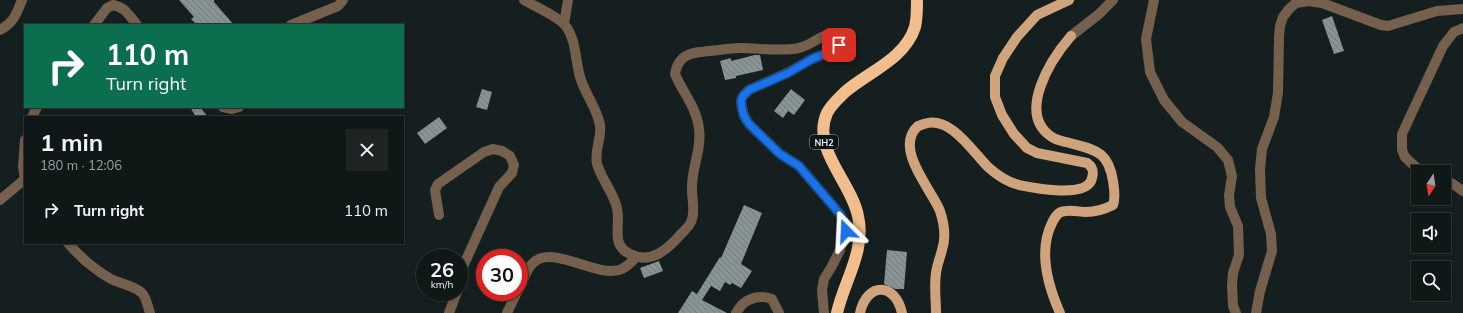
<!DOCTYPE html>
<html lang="en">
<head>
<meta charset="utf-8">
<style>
  body { margin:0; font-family:Mulish,sans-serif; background:#1e2424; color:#f1f3f6; height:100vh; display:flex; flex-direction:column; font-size:15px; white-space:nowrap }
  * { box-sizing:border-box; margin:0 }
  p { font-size:13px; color:#9c9fa1 }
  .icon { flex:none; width:22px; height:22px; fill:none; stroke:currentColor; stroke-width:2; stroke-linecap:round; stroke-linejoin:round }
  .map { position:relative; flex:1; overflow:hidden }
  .side { position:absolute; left:24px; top:116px; width:380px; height:128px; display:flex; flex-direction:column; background:#101717; border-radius:0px; box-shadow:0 2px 6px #0003,0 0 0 1px #303636 }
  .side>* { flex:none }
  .banner { position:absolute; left:24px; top:24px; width:380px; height:84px; border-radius:0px; box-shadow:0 2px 6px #0003,0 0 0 1px #303636; background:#0b6e4f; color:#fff; overflow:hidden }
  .needle { width:26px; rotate:192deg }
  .fabs { position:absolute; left:1411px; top:165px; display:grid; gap:8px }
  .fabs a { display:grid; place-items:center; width:40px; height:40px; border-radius:0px; background:#101717; box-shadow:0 2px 6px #0003,0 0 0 1px #303636; font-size:20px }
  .speed { position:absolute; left:416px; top:249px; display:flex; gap:8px; font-size:20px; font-weight:700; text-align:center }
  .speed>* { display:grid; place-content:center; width:52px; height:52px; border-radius:50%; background:#101717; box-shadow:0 2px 6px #0003,0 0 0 1px #303636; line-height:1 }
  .speed small { font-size:10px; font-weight:400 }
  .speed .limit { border:6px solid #d22; background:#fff; color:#111 }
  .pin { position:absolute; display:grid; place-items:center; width:34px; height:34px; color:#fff; margin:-17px; border-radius:8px; box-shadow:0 2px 6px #0006 }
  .me { position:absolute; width:44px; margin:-22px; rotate:339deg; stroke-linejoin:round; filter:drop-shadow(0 0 3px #0008) }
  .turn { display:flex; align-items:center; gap:14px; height:84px; padding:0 16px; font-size:18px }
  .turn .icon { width:52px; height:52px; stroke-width:2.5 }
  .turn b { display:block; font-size:28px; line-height:34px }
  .round { display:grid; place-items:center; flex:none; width:42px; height:42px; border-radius:0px; background:#1e2424 }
  .summary { display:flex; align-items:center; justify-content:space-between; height:68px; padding:0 16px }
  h1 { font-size:24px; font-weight:700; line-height:30px }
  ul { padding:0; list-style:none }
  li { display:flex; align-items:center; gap:12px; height:52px; padding:0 16px }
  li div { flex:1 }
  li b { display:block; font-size:15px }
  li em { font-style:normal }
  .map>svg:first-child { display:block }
  .building { fill:url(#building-back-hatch) }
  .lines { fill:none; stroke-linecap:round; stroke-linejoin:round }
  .minor { stroke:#75604d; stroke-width:10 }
  .major { stroke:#cfa47c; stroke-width:10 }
  .highway { stroke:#f3be8e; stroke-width:12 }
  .route-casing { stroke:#114b97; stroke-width:10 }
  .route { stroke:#1a73e8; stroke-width:7 }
  .labels { text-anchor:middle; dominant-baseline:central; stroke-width:4; stroke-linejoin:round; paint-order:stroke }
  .shield { fill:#0d1515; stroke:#a5acac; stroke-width:1 }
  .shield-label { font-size:9px; font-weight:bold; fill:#e6ecec }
</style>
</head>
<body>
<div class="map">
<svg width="1463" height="313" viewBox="0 0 1463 313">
  <defs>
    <pattern id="building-back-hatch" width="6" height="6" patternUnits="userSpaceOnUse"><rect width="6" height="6" fill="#889393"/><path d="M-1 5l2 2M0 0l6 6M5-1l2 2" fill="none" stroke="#747c7c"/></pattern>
  </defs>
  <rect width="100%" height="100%" fill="#161f1f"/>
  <g class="building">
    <polygon points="179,0 214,0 214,2 234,25 197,25 191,19 194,17"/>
    <polygon points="1332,16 1344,51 1334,54 1322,20"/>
    <polygon points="755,55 760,55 763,70 736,76 736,78 725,80 720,61 731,58 731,61"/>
    <polygon points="482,89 492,92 487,110 476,107"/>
    <polygon points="791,89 805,100 794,115 788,111 783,118 774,111"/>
    <polygon points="190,107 200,107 208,117 196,117"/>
    <polygon points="439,117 447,128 425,144 417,133"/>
    <polygon points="744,205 762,213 741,264 752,271 741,288 732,283 730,285 725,282 720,291 711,286 702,300 727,313 678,313 692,291 697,294 720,257 721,258"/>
    <polygon points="887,250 907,252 904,289 895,289 884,284"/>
    <polygon points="659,261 663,271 644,278 640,268"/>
  </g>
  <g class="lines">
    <g class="minor">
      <path d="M 524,0 C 534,6 559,17 565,25 C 577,40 575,63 581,80 C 586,95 597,109 600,125 C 602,138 594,150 597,164 C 602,180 613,192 617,208 C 621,225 610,245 630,254 C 651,265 668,249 681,234 C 685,230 691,225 692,219 C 695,211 692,198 692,189 C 691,169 702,150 699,129 C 697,108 683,93 675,74 C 676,68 678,62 683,58 C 690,52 700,52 709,51 C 720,50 730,48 740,48 C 759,48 780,52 799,48 C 814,45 827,28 841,35 L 842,40 L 839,45 L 832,51 L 812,59 L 787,73 L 749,90 L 743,96 L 741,101 L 742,108 L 744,116 L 749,124 L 780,154 L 799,166 L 840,214 L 845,223 L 846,231 L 840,250 L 832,266 L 824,279 L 822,290 L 824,313"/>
      <polyline points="1154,0 1146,39 1150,72 1164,100 1182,122 1217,147 1228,160 1232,176 1229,195 1230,207 1238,226 1239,255 1233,273 1232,285 1233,306 1236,313"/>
      <polyline points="564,24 568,0"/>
      <path d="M 94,25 L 107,8 L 113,5 C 125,7 130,16 137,25"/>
      <polyline points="291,25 338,6 343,0"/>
      <path d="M 0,30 C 14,22 16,15 22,0"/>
      <polyline points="1071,36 1099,14 1113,0"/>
      <polyline points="223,107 232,109 239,107"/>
      <polyline points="32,117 37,107"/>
      <polyline points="25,140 23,167 25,179"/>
      <polyline points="1421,172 1405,157 1402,150 1402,134 1443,46 1454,32 1463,28"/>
      <polyline points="1444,180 1453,184 1463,191"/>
      <polyline points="0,200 25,179"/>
      <polyline points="439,215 435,190 438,184 484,152 493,149 502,151 510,156 514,165 512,173 499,187 461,271 459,282"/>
      <path d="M 68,243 C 80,257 95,270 111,279 C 119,283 137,287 142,293 C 146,297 148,307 150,313"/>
      <path d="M 519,289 C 523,282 526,270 532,264 C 551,243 594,277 619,270 C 626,268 631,263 636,257"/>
      <polyline points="449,313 457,292"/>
      <polyline points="507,313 517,292"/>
      <path d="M 736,313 C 738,310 741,305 744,303 C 751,297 764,295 772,299 L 779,313"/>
      <polyline points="1256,313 1260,291 1272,251 1271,234 1261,198 1260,169 1262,149 1274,117 1278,93 1279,37 1280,26 1283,17 1289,9 1296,3 1309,1 1322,3 1381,25 1388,26 1437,11 1463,9"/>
    </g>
    <g class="major">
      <path d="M 860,313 C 867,282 895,282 902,313"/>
      <path d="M 936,313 C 936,300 934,286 936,273 C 937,265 940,258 942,250 C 946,238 944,223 940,211 C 932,190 893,148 918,126 C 919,126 923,124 924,124 C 950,115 972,151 988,167 C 997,175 1007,182 1019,185 C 1034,188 1088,199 1092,178 C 1094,171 1093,167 1087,163 L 1037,153 L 1027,148 L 1014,134 L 1002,115 L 995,97 L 995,76 L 1003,58 L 1017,37 L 1037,15 L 1069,0"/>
      <path d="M 1060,313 C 1048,286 1038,251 1052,223 C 1054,219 1056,214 1061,212 C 1069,209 1079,212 1086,212 C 1095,212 1105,209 1113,205 C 1116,197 1114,189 1113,181 C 1108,149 1093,150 1066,142 C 1062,141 1056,140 1052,137 C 1016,114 1051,59 1071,36"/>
    </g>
    <path class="highway" d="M 837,313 C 844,281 866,251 858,216 C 851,181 811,149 827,113 C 831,105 839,98 845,92 C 868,72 905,59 915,27 C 917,19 917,9 917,0"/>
  </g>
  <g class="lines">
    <defs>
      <polyline id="route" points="839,45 832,51 812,59 788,73 749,90 743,96 741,101 742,108 744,116 749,124 780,154 799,166 840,214 845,223 846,231"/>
    </defs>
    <use href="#route" class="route-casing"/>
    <use href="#route" class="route"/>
  </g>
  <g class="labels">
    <rect class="shield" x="810" y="135" width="28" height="14" rx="3"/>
    <g class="shield-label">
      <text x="824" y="142">NH2</text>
    </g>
  </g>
</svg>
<div class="fabs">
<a><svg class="needle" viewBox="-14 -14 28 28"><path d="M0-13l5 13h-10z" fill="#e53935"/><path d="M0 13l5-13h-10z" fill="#9c9fa1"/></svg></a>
<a><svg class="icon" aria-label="sound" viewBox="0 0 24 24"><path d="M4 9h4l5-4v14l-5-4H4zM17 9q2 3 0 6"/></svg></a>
<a><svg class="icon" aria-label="search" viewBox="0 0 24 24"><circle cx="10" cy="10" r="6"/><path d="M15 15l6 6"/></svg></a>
</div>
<div class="speed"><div>26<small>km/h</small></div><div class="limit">30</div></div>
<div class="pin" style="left:839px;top:45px;background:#d93025"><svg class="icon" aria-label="arrive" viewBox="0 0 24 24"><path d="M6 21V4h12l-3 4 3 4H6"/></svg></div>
<svg class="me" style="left:846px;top:231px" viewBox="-20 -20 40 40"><path d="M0-17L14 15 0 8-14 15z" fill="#1a73e8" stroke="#fff" stroke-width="4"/></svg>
<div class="banner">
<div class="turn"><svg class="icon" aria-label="right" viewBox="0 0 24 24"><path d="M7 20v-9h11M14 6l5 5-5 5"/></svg><div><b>110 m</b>Turn right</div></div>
</div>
<section class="side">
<div class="summary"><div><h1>1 min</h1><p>180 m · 12:06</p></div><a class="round"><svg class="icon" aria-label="close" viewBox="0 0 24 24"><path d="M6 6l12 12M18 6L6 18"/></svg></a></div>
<ul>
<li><svg class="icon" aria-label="right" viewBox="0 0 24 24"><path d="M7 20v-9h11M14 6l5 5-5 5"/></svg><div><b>Turn right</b></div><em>110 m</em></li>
</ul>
</section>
</div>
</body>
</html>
